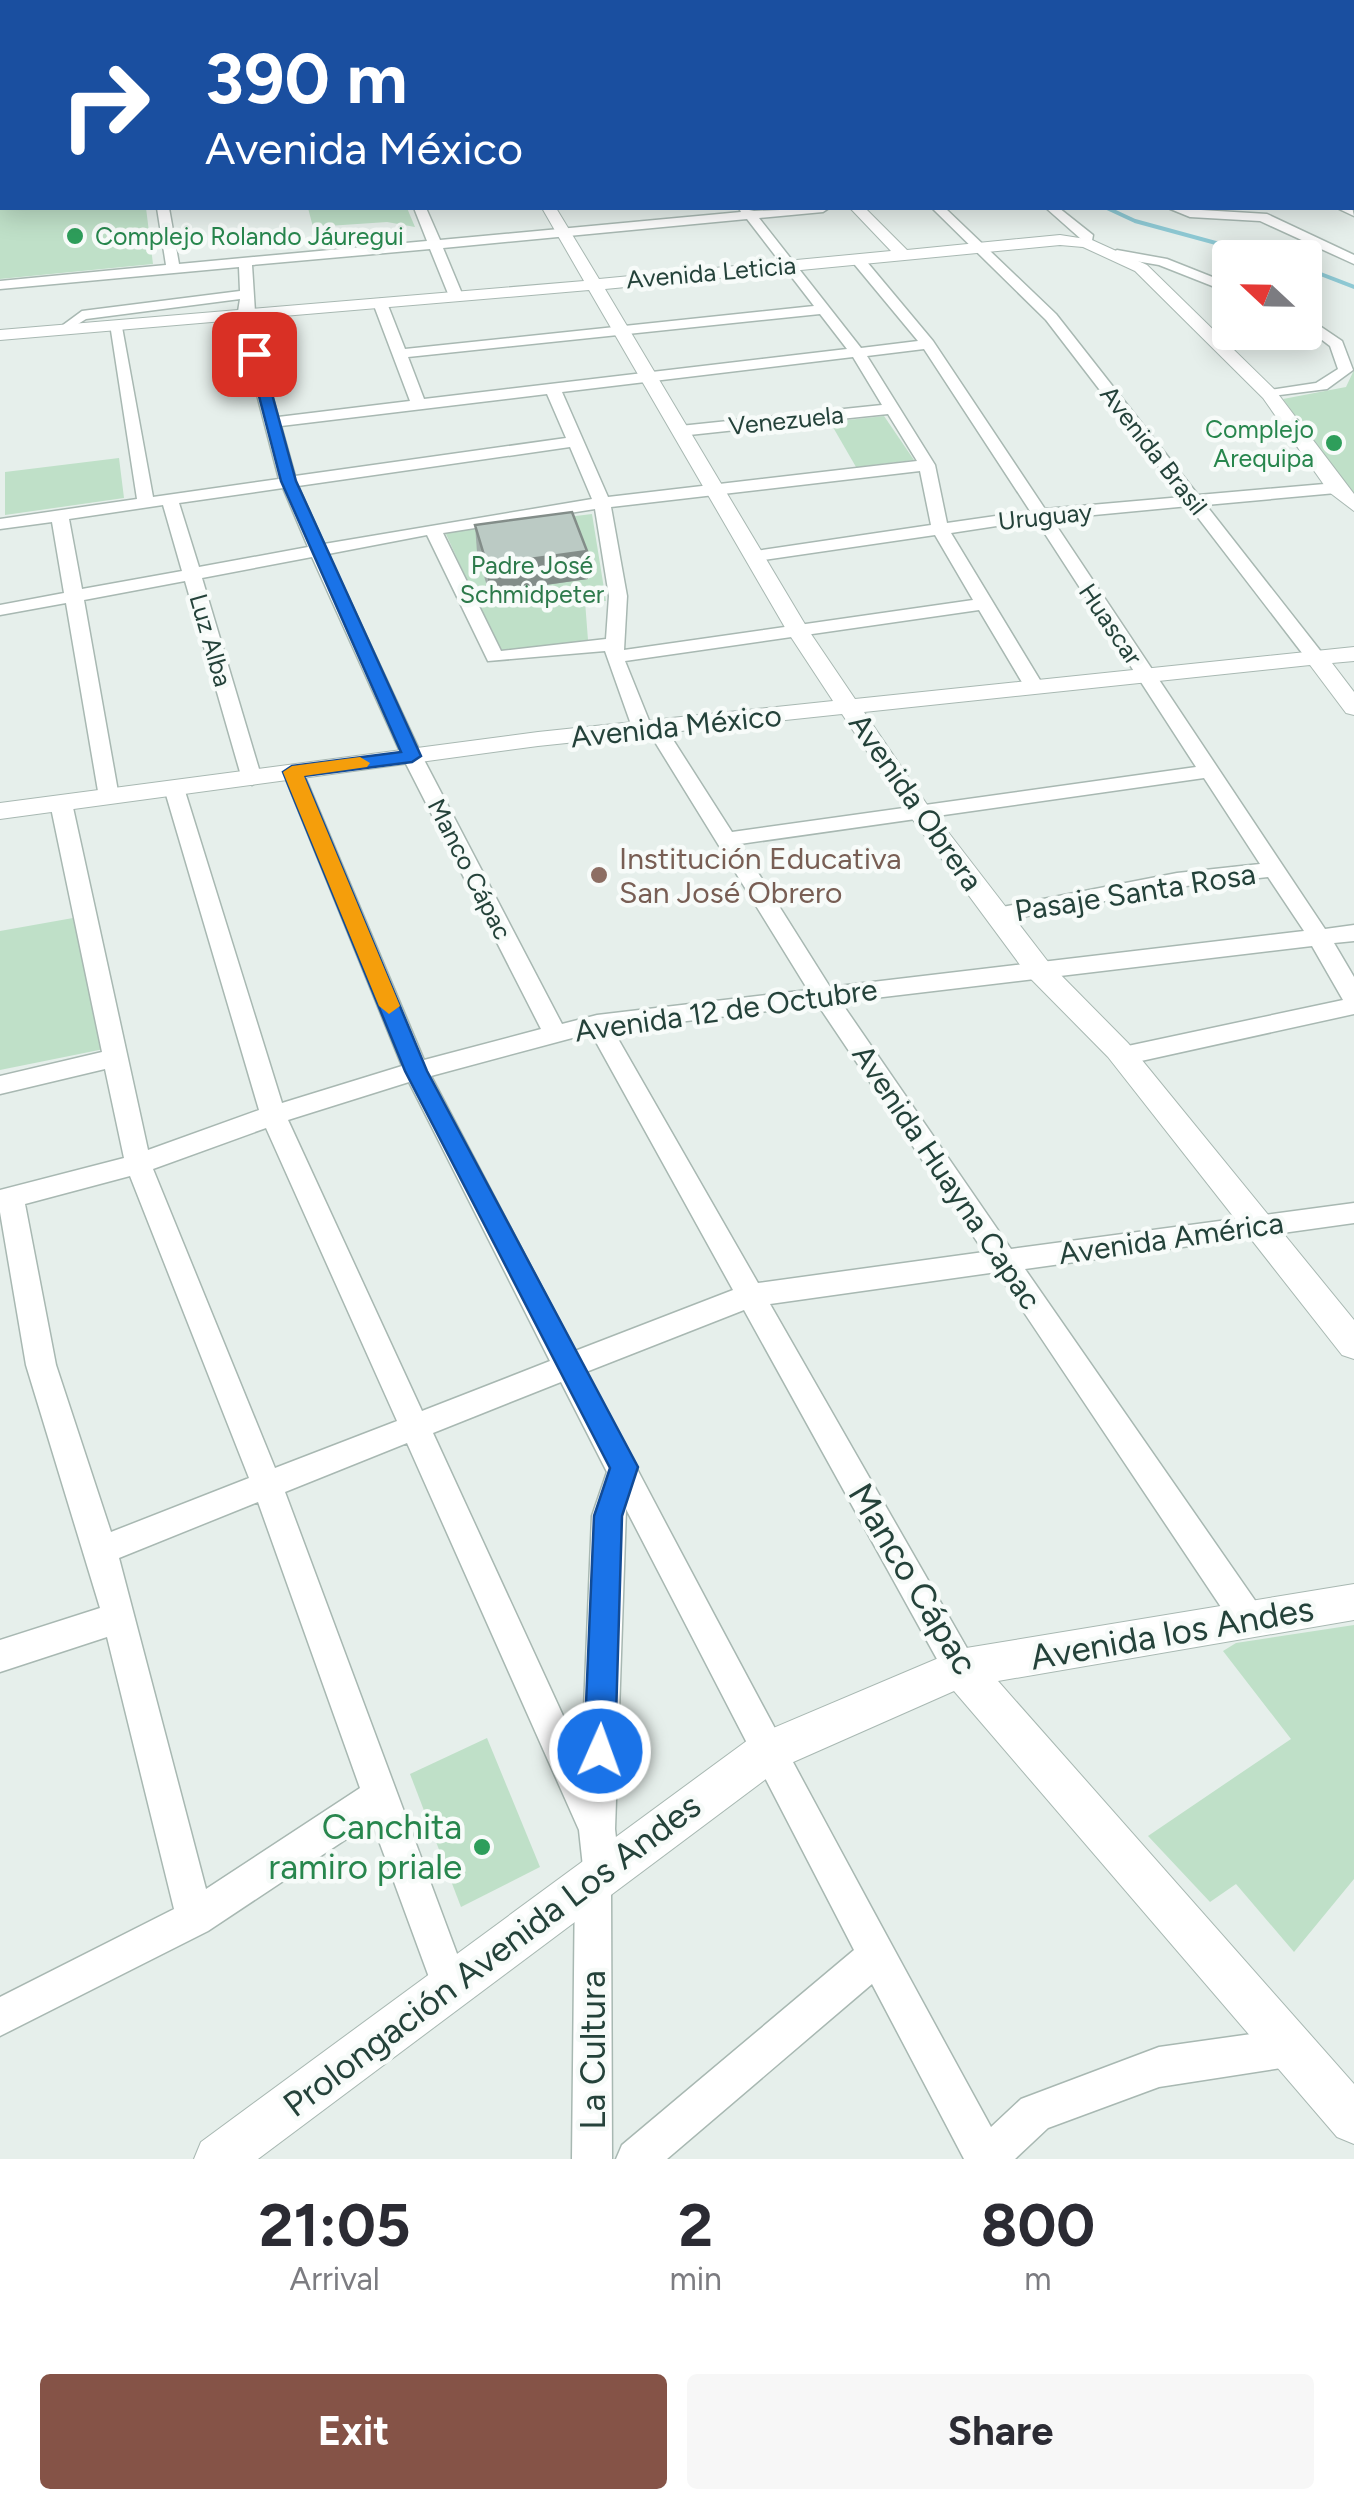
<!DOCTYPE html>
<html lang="en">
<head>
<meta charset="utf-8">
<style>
  body { margin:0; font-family:Figtree,sans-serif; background:#f7f7f7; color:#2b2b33; height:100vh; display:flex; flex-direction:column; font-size:38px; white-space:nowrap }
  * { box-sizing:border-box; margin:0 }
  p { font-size:32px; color:#7c7c81 }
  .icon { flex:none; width:55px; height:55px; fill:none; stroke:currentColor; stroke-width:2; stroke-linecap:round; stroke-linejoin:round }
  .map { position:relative; height:2159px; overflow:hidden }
  .drawer { display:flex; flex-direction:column; background:#fff; flex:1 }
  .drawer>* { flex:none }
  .top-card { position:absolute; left:0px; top:0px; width:1355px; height:210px; box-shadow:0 5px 25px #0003; background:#1a4fa0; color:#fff; overflow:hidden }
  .needle { width:65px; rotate:292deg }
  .buttons { position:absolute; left:1212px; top:240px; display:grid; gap:20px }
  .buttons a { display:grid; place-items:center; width:110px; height:110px; border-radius:10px; background:#fff; box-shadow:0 5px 25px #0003; font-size:50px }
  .pin { position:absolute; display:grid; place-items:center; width:85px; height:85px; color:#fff; margin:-42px; border-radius:20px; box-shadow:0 5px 15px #0006 }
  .me { position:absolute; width:110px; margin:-55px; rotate:2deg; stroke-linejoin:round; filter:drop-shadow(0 0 8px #0008) }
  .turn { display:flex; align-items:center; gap:35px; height:210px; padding:0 40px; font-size:45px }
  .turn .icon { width:130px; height:130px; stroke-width:2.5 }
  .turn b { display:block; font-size:70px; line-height:85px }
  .eta { display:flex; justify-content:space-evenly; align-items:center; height:170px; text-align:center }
  .eta b { font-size:60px; font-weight:700; line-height:70px }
  .button { display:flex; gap:20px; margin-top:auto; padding:20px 40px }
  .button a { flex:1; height:115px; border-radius:10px; background:#855347; color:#fff; font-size:40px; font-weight:700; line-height:115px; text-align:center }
  .button a+a { background:#f7f7f7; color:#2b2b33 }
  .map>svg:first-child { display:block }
  .green { fill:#bfe0c8 }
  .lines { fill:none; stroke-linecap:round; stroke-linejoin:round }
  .stream-far1 { stroke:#8ec9d4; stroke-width:2.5 }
  .stream { stroke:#8ec9d4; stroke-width:4 }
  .minor-casing { stroke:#a8b8b2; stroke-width:3 }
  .tertiary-casing { stroke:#a8b8b2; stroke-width:2 }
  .minor { fill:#fff; fill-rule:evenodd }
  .tertiary { fill:#fff; fill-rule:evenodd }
  .wall { fill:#a1aea9 }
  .shaded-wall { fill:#838d89 }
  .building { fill:#bbcac4; stroke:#838d89; stroke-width:2.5 }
  .route { fill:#1a73e8; stroke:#114b97; stroke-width:2.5 }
  .slow { fill:#f59e0b }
  .leisure-dot { fill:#2e9e5b; stroke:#f7fbf9; stroke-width:4 }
  .education-dot { fill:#8d6e63; stroke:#f7fbf9; stroke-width:4 }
  .labels { text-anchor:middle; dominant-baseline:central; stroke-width:9; stroke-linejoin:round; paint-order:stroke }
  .far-leisure-label { font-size:25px; fill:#27864d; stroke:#f7fbf9; text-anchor:start }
  .far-street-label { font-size:25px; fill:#24423a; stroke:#f7fbf9 }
  .far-park-label { font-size:25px; fill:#2d7a4b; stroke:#f7fbf9 }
  .street-label { font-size:30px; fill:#24423a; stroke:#f7fbf9 }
  .education-label { font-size:30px; fill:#785e54; stroke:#f7fbf9; text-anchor:start }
  .near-street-label { font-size:35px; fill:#24423a; stroke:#f7fbf9 }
  .near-leisure-label { font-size:35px; fill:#27864d; stroke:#f7fbf9; text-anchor:end }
</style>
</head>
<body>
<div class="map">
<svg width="1354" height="2159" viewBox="0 0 1354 2159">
  <rect width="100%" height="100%" fill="#e6efeb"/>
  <g class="green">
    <polygon points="0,197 2,208 146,208 153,264 0,279"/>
    <polygon points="308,208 407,208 415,227 387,222 313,227"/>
    <polygon points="1354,370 1354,497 1283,399 1346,387"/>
    <polygon points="884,416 914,460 856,467 830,422"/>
    <polygon points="119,458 124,498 5,515 5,472"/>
    <polygon points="592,514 606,601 585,601 588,640 500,652 445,532"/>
    <polygon points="73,918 104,1049 0,1070 0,931"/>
    <polygon points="1354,1625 1354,1879 1294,1952 1236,1884 1210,1902 1148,1836 1291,1739 1223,1651 1236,1643"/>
    <polygon points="487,1738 540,1867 461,1907 410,1774"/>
  </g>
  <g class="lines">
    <polyline class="stream-far1" points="884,0 889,2"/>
    <g class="stream">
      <polyline points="1107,208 1135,221 1271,258"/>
      <polyline points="1305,268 1354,287"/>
    </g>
    <defs>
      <g id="minor">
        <rect x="139" y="0" width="10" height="2"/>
        <polygon points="231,0 241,0 242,2 232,2"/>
        <polygon points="461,0 471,0 473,2 463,2"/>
        <polygon points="555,0 565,0 567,2 557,2"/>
        <polygon points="736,0 746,0 748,2 738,2"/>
        <polygon points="908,0 919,0 921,2 910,2"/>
        <polygon points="949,0 961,0 963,2 951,2"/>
        <polygon points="1037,0 1049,0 1051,2 1039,2"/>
        <polygon points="1263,0 1276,0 1278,2 1266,2"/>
        <polygon points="1332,0 1345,0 1347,2 1335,2"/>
        <rect x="1352" y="16" width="2" height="6"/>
        <rect x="0" y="33" width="2" height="6"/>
        <rect x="1352" y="38" width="2" height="7"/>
        <rect x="0" y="69" width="2" height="6"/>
        <polygon points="1352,73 1354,73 1352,80"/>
        <polygon points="1352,101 1354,101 1352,108"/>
        <rect x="0" y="117" width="2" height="6"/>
        <rect x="1352" y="134" width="2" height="6"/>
        <rect x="1352" y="171" width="2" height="8"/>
        <rect x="0" y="189" width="2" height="8"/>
        <polygon points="1352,207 1354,216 1337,208"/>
        <path d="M 157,208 L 169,208 L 179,264 L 427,241 L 414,208 L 426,208 L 440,240 L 741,212 L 739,208 L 754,211 L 829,208 L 823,212 L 759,218 L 861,348 L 918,341 L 850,259 L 862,256 L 933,341 L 1045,509 L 1182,497 L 1046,320 L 932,208 L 945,208 L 1056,314 L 1198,495 L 1336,483 L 1344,488 L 1336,493 L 1206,505 L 1326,658 L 1316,664 L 1309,662 L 1189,506 L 1052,519 L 1325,929 L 1354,925 L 1354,941 L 1334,943 L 1354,977 L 1354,1014 L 1123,1065 L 1111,1056 L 1123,1047 L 1343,1000 L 1312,946 L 841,1002 L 1011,1249 L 1354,1203 L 1354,1223 L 1025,1269 L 1261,1609 L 1265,1620 L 1261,1631 L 1249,1635 L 1237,1631 L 997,1272 L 770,1304 L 972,1657 L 977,1668 L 972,1679 L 960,1684 L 948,1679 L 744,1310 L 586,1372 C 717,1622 854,1877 991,2127 L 1021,2099 L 1159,2047 L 1294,2028 L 1308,2033 L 1313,2047 L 1308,2061 L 1294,2066 L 1159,2087 L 1048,2128 L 1015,2159 L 964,2159 L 872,1984 L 667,2159 L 616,2159 L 622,2145 L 854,1950 L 626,1509 L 615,1829 L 620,1874 L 611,1888 L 612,2159 L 572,2159 L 575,1881 L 583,1867 L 579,1830 L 407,1443 L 285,1492 L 469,1986 L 463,1999 L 450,2005 L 437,1999 L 372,1822 L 208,1931 L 0,2036 L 0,1997 L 174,1909 L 107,1637 L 0,1672 L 0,1640 L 100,1608 L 26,1365 L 0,1212 L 0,1190 L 124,1158 L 105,1069 L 0,1094 L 0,1076 L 102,1052 L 50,803 L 61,797 L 72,803 L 148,1150 L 259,1110 L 164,788 L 167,784 L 174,782 L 184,788 L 282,1103 L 402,1066 L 283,772 L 286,768 L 293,766 L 303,772 L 424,1060 L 541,1029 L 402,756 L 312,557 L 202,578 L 262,779 L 252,785 L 242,779 L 185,581 L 84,600 L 119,797 L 109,803 L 99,797 L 66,603 L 0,615 L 0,605 L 64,593 L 52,522 L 0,529 L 0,519 L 137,499 L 110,324 L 122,327 L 153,497 L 279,479 L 237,318 L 240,299 L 86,319 L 70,329 L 63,325 L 82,311 L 240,291 L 239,267 L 0,289 L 0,281 L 166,265 ZM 747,219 L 814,306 L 405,349 L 387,303 L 380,299 L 373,303 L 410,401 L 278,417 L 251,318 L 255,312 L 252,265 L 430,249 L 449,296 L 456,300 L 463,296 L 443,248 ZM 820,314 L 847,349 L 424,399 L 408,357 ZM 924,349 L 1030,511 L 947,523 L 935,465 L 867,356 ZM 853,357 L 882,405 L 680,426 L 672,431 L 680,436 L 888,414 L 917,461 L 608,497 L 562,392 ZM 547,394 L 566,438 L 295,476 L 281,426 ZM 570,447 L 592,499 L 324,544 L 298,486 ZM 920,471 L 931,525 L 756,551 L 747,556 L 756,561 L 935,535 L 973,600 L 624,650 L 627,596 L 611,507 ZM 283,488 L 308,547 L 199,567 L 179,503 ZM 163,505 L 182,571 L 82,589 L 69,519 ZM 595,509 L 609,596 L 606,639 L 501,651 L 443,533 ZM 1036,520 L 1196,767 L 732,832 L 663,724 L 650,723 L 625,661 L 979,610 L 1026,689 L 1040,689 L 1043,685 L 951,533 ZM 427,535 L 488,661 L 605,651 L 633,730 L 636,734 L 650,734 L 808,990 L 597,1015 L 562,1024 L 422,756 L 328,554 ZM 1204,778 L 1260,864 L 1177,873 L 997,908 L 986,915 L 989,920 L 997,922 L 1177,887 L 1268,877 L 1304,931 L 830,987 L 740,844 ZM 818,1005 L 984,1252 L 758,1283 L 613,1030 ZM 591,1033 L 733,1290 L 575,1351 L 431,1076 ZM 409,1082 L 550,1361 L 422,1411 L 288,1120 ZM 266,1128 L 397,1421 L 275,1468 L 153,1169 ZM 130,1176 L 249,1478 L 111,1532 L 56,1365 L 25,1204 ZM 561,1382 L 607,1472 L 592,1516 L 582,1757 L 433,1433 ZM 258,1502 L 360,1788 L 206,1889 L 119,1558 Z"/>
        <polygon points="1046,208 1059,208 1093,235 1091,246 1081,246 1081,239"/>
        <polygon points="1168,208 1267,214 1354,255 1354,264 1260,221 1190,217"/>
        <polygon points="1117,250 1167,259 1230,284 1230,293 1159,265 1112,257 1110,254"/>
        <polygon points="1305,316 1342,341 1353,370 1327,389 1264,397 1264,391 1316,383 1338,369 1330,346 1305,327"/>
      </g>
      <g id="tertiary">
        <polygon points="324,0 336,0 337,2 326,2"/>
        <polygon points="649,0 661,0 663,2 651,2"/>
        <polygon points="1128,0 1142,0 1144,2 1130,2"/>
        <polygon points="1352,95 1354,96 1354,104 1352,104"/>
        <rect x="0" y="150" width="2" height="8"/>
        <polygon points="542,208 556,208 599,279 891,251 850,208 865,208 907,250 1060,235 1092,240 1147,265 1275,390 1354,494 1354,511 1329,492 1263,398 1135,271 1083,247 1060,245 605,289 809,631 855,699 1354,647 1354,661 1332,663 1354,692 1354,715 1346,713 1310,665 864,712 928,806 1049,963 1128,1043 1354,1320 1354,1359 1342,1355 1108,1057 1029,977 910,816 842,714 538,746 0,819 0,803 538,732 833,701 787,631 589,290 0,340 0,330 584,281"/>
        <polygon points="1354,1584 1354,1620 998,1681 1354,2084 1354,2144 1337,2137 954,1691 782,1767 258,2159 194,2159 201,2142 752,1737 960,1649"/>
      </g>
    </defs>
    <use href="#minor" class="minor-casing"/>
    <use href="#tertiary" class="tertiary-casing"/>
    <use href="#minor" class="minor"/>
    <use href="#tertiary" class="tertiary"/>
  </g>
  <polygon class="wall" points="475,525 588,579 489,593 477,552"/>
  <polygon class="shaded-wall" points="587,551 588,579 489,593 487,565"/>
  <polygon class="building" points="572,512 587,551 487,565 475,525"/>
  <polygon class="route" points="254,350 261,354 296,481 421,756 412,762 304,776 427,1071 638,1467 622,1516 615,1751 611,1762 600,1767 588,1762 584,1751 594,1516 610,1468 405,1071 283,772 292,766 401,752 281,481 248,354"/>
  <polygon class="slow" points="360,757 370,763 367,767 304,776 400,1006 389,1014 379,1006 283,772 292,766"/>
  <g class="leisure-dot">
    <circle cx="75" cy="236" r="10"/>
    <circle cx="1334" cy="443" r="10"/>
    <circle cx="482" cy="1847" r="10"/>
  </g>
  <circle class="education-dot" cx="599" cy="875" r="10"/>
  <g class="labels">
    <g class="far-leisure-label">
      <text x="95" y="236">Complejo Rolando Jáuregui</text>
      <text x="1314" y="429" text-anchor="end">Complejo<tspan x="1314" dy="29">Arequipa</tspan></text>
    </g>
    <g class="far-street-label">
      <text transform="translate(711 272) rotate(-5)">Avenida Leticia</text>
      <text transform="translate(786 420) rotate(-6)">Venezuela</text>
      <text transform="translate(1154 450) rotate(52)">Avenida Brasil</text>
      <text transform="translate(1045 516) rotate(-6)">Uruguay</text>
      <text transform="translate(1111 624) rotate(56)">Huascar</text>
      <text transform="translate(211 640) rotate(74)">Luz Alba</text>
      <text transform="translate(470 869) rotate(63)">Manco Cápac</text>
    </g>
    <g class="far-park-label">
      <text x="532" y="565">Padre José<tspan x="532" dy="29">Schmidpeter</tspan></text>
    </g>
    <g class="street-label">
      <text transform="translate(676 726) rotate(-6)">Avenida México</text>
      <text transform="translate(916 802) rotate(55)">Avenida Obrera</text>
      <text transform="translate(1135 892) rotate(-9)">Pasaje Santa Rosa</text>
      <text transform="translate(726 1010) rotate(-8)">Avenida 12 de Octubre</text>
      <text transform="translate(947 1177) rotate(56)">Avenida Huayna Capac</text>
      <text transform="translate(1171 1238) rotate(-8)">Avenida América</text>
    </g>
    <g class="education-label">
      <text x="619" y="858">Institución Educativa<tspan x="619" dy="34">San José Obrero</tspan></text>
    </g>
    <g class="near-street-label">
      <text transform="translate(913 1579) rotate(59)">Manco Cápac</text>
      <text transform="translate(1172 1633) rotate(-10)">Avenida los Andes</text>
      <text transform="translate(492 1955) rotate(-37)">Prolongación Avenida Los Andes</text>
      <text transform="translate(593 2050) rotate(-90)">La Cultura</text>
    </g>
    <g class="near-leisure-label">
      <text x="462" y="1827">Canchita<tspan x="462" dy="40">ramiro priale</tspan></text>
    </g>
  </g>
</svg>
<div class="buttons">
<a><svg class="needle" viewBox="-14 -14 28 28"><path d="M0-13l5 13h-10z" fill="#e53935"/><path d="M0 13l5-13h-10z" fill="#7c7c81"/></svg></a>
</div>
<div class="pin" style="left:254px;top:354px;background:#d93025"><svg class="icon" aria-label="arrive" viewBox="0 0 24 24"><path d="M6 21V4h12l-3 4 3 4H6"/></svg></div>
<svg class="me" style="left:600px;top:1751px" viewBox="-20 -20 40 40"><circle r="17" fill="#1a73e8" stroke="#fff" stroke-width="3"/><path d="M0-11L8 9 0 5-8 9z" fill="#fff"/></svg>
<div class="top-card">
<div class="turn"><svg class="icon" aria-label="right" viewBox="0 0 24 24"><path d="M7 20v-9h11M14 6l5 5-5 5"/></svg><div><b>390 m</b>Avenida México</div></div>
</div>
</div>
<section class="drawer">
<div class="eta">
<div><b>21:05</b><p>Arrival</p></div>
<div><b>2</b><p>min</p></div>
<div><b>800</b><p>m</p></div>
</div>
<div class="button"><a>Exit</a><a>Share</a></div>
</section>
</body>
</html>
